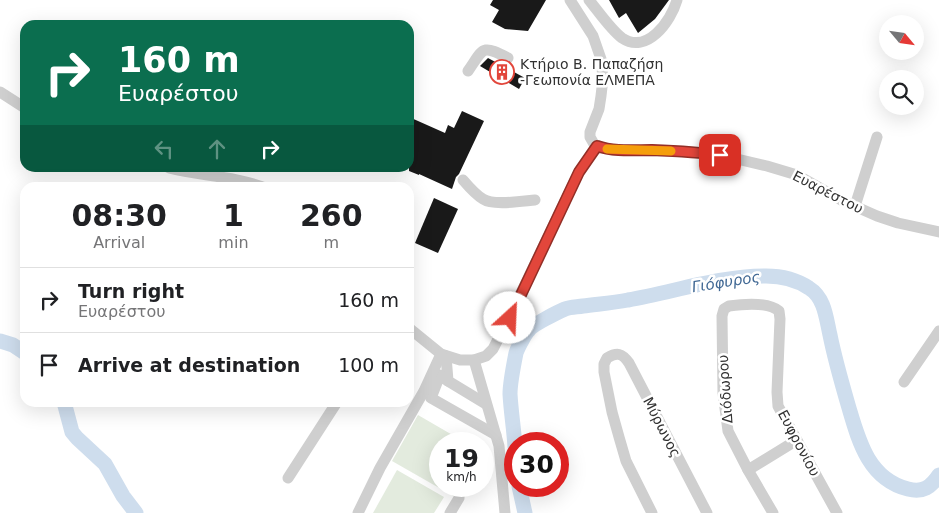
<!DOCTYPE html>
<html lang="en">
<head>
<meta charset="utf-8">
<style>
  body { margin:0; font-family:"DejaVu Sans",sans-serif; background:#f2f2f2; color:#202124; height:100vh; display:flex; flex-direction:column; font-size:19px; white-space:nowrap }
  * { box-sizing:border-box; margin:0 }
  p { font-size:16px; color:#757577 }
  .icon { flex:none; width:28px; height:28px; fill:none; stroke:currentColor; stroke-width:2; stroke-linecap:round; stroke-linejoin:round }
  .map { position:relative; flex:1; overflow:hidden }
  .side { position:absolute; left:20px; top:182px; width:394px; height:225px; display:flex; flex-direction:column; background:#fff; border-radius:15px; box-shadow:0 5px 20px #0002 }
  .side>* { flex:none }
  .guide { position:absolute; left:20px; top:20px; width:394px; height:152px; border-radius:15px; box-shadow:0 5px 20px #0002; background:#0b6e4f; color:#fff; overflow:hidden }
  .needle { width:32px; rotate:119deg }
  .controls { position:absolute; left:879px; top:15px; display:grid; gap:10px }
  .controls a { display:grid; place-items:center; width:45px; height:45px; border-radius:50%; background:#fff; box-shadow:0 5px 20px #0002; font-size:25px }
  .speed { position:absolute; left:429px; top:432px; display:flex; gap:10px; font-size:25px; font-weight:700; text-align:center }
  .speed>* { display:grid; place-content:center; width:65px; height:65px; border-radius:50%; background:#fff; box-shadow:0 5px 20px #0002; line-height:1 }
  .speed small { font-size:12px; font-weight:400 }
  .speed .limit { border:8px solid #d22; background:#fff; color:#111 }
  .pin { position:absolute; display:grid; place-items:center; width:42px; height:42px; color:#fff; margin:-21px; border-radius:10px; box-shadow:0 2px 8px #0006 }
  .me { position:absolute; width:55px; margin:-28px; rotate:25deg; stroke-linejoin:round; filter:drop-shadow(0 0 4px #0008) }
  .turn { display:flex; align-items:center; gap:18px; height:105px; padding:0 15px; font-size:22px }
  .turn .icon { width:65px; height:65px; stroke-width:2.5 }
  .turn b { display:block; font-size:35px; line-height:42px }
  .lanes { display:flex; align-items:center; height:48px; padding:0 15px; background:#0003; justify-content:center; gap:25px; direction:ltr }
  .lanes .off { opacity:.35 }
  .eta { display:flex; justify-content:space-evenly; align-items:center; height:85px; text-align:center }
  .eta b { font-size:30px; font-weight:800; line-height:35px }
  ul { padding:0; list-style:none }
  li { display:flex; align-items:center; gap:15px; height:65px; padding:0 15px; border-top:1px solid #e0e0e0 }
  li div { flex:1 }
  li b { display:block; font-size:19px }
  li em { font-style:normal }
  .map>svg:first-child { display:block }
  .green { fill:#e3ebde }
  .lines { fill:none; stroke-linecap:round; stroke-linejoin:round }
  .river { stroke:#cedded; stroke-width:15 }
  .building { fill:#191919 }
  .minor { stroke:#cfcfcf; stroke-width:11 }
  .route-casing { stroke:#932e26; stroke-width:12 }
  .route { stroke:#e2463b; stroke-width:9 }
  .slow { stroke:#f59e0b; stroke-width:9 }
  .labels { text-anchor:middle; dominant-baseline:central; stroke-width:5; stroke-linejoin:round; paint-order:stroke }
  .poi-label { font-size:14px; fill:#323232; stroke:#fff; text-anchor:start }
  .street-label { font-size:14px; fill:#323232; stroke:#fff }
  .water-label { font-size:15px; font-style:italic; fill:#406894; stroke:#fff }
</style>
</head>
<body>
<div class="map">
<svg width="939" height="513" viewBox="0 0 939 513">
  <rect width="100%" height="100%" fill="#fff"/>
  <g class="green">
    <polygon points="418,415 468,444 440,444 440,486 471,486 462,501 392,461"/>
    <polygon points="397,470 444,497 434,513 373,513"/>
  </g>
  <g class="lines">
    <g class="river">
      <polyline points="0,341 13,345 25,353"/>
      <polyline points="64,402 72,432 77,438 105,464 123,496 136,513"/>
      <path d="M 515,447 C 514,430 511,412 510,394 C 510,384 514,363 516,353 C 518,347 525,334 529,330 C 532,325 558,312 565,309 C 570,307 577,307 583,306 C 598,304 613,303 628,300 C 674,292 719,276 766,276 C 781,276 797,280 809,288 C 825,298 826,318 830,335 C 835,360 842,384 849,408 C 859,442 869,479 908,489 C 923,493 931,487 939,475"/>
      <polyline points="519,486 525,513"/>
    </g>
  </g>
  <g class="building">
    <polygon points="493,0 546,0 528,31 505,29 492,22 499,10 490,5"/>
    <polygon points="609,0 669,0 655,19 638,33 626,13 619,18"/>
    <polygon points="488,58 525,78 519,89 480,66"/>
    <polygon points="462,111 484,121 459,174 456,177 452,189 419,174 419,175 409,171 409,117 445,133 448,125 454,128"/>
    <polygon points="434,198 458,209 438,253 415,243"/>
  </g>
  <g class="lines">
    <g class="minor">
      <polyline points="570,0 593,36 601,59 603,78 601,96 599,109 590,132 590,137 594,144 604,148 615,150 670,151 703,153 720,155 767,166 797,175 843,201 877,216 898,223 939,232"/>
      <path d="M 589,0 C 598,11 611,30 622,38 C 647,55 671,21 677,0"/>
      <path d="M 468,71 C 484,48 481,44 508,58"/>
      <polyline points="0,92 25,108"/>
      <path d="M 169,168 C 201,176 234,176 265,188"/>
      <path d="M 463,180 C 469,187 476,195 483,199 C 493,206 523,201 535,200"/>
      <polyline points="855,206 877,137"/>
      <polyline points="409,328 441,354 460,360 474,360 486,356 493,349 509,318 579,172 597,146"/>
      <polyline points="446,356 448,381 486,404"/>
      <polyline points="474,360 499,446 505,513"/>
      <polyline points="448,381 440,375 431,398 496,435"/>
      <polyline points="904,382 939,331"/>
      <polyline points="748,470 797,440"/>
      <polyline points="288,478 337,402"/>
      <polyline points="358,513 380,468 424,391 441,354"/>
      <polyline points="450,513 459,498"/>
      <path d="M 652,513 L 626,461 L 619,437 L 612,412 L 604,372 L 604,364 L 607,358 C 617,352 622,353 629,363 L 707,513"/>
      <path d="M 773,513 L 748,470 L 728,431 L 723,393 L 722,316 L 724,309 L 729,306 C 743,304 768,302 779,311 L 780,319 L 777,392 L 778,406 L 837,513"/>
    </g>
  </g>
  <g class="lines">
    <defs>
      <path id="route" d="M 510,318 L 579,172 L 597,146 C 614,152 634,150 652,150 C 675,151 697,152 720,155"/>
    </defs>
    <use href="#route" class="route-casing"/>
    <use href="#route" class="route"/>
    <polyline class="slow" points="607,149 671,151"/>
  </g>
  <defs>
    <symbol id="building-ring" viewBox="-11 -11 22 22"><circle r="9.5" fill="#fff" stroke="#e2463b" stroke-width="1.5"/><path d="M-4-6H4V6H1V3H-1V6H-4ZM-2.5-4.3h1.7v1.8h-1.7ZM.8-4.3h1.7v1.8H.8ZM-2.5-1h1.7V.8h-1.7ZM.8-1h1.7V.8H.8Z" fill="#e2463b"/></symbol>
  </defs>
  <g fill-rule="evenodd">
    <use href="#building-ring" x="488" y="58" width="28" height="28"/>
  </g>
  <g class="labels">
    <g class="poi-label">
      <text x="520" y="64">Κτήριο Β. Παπαζήση<tspan x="520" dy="16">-Γεωπονία ΕΛΜΕΠΑ</tspan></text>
    </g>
    <g class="street-label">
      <text transform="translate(828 192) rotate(27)">Ευαρέστου</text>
      <text transform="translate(725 389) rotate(-94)">Διόδωρου</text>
      <text transform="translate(662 427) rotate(63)">Μύρωνος</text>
      <text transform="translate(799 443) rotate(62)">Ευφρονίου</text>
    </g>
    <g class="water-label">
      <text transform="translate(726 282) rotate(-9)">Γιόφυρος</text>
    </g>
  </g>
</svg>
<div class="controls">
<a><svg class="needle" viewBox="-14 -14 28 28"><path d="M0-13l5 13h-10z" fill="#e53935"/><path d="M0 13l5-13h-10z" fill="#757577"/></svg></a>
<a><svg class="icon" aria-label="search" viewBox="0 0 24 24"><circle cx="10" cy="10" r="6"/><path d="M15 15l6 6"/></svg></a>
</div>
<div class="speed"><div>19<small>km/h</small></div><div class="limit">30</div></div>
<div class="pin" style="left:720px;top:155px;background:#d93025"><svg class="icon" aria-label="arrive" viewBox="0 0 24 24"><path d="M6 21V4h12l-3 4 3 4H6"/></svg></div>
<svg class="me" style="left:510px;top:318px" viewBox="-20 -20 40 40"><circle r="19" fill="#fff"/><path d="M0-13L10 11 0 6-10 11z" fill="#e2463b"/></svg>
<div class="guide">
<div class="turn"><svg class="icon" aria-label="right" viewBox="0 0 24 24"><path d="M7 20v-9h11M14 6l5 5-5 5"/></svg><div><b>160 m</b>Ευαρέστου</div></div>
<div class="lanes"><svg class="icon off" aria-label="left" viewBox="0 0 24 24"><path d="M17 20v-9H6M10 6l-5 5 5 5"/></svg><svg class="icon off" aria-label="ahead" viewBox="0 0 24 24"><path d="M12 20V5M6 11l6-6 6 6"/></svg><svg class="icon" aria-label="right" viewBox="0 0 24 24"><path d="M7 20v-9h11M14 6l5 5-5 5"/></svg></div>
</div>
<section class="side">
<div class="eta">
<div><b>08:30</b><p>Arrival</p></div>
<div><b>1</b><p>min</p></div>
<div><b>260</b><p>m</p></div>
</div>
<ul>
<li><svg class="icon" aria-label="right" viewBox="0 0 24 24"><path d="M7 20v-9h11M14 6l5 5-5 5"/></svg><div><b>Turn right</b><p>Ευαρέστου</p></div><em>160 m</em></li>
<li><svg class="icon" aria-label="arrive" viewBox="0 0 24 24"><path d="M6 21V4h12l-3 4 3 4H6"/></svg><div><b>Arrive at destination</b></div><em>100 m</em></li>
</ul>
</section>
</div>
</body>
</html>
